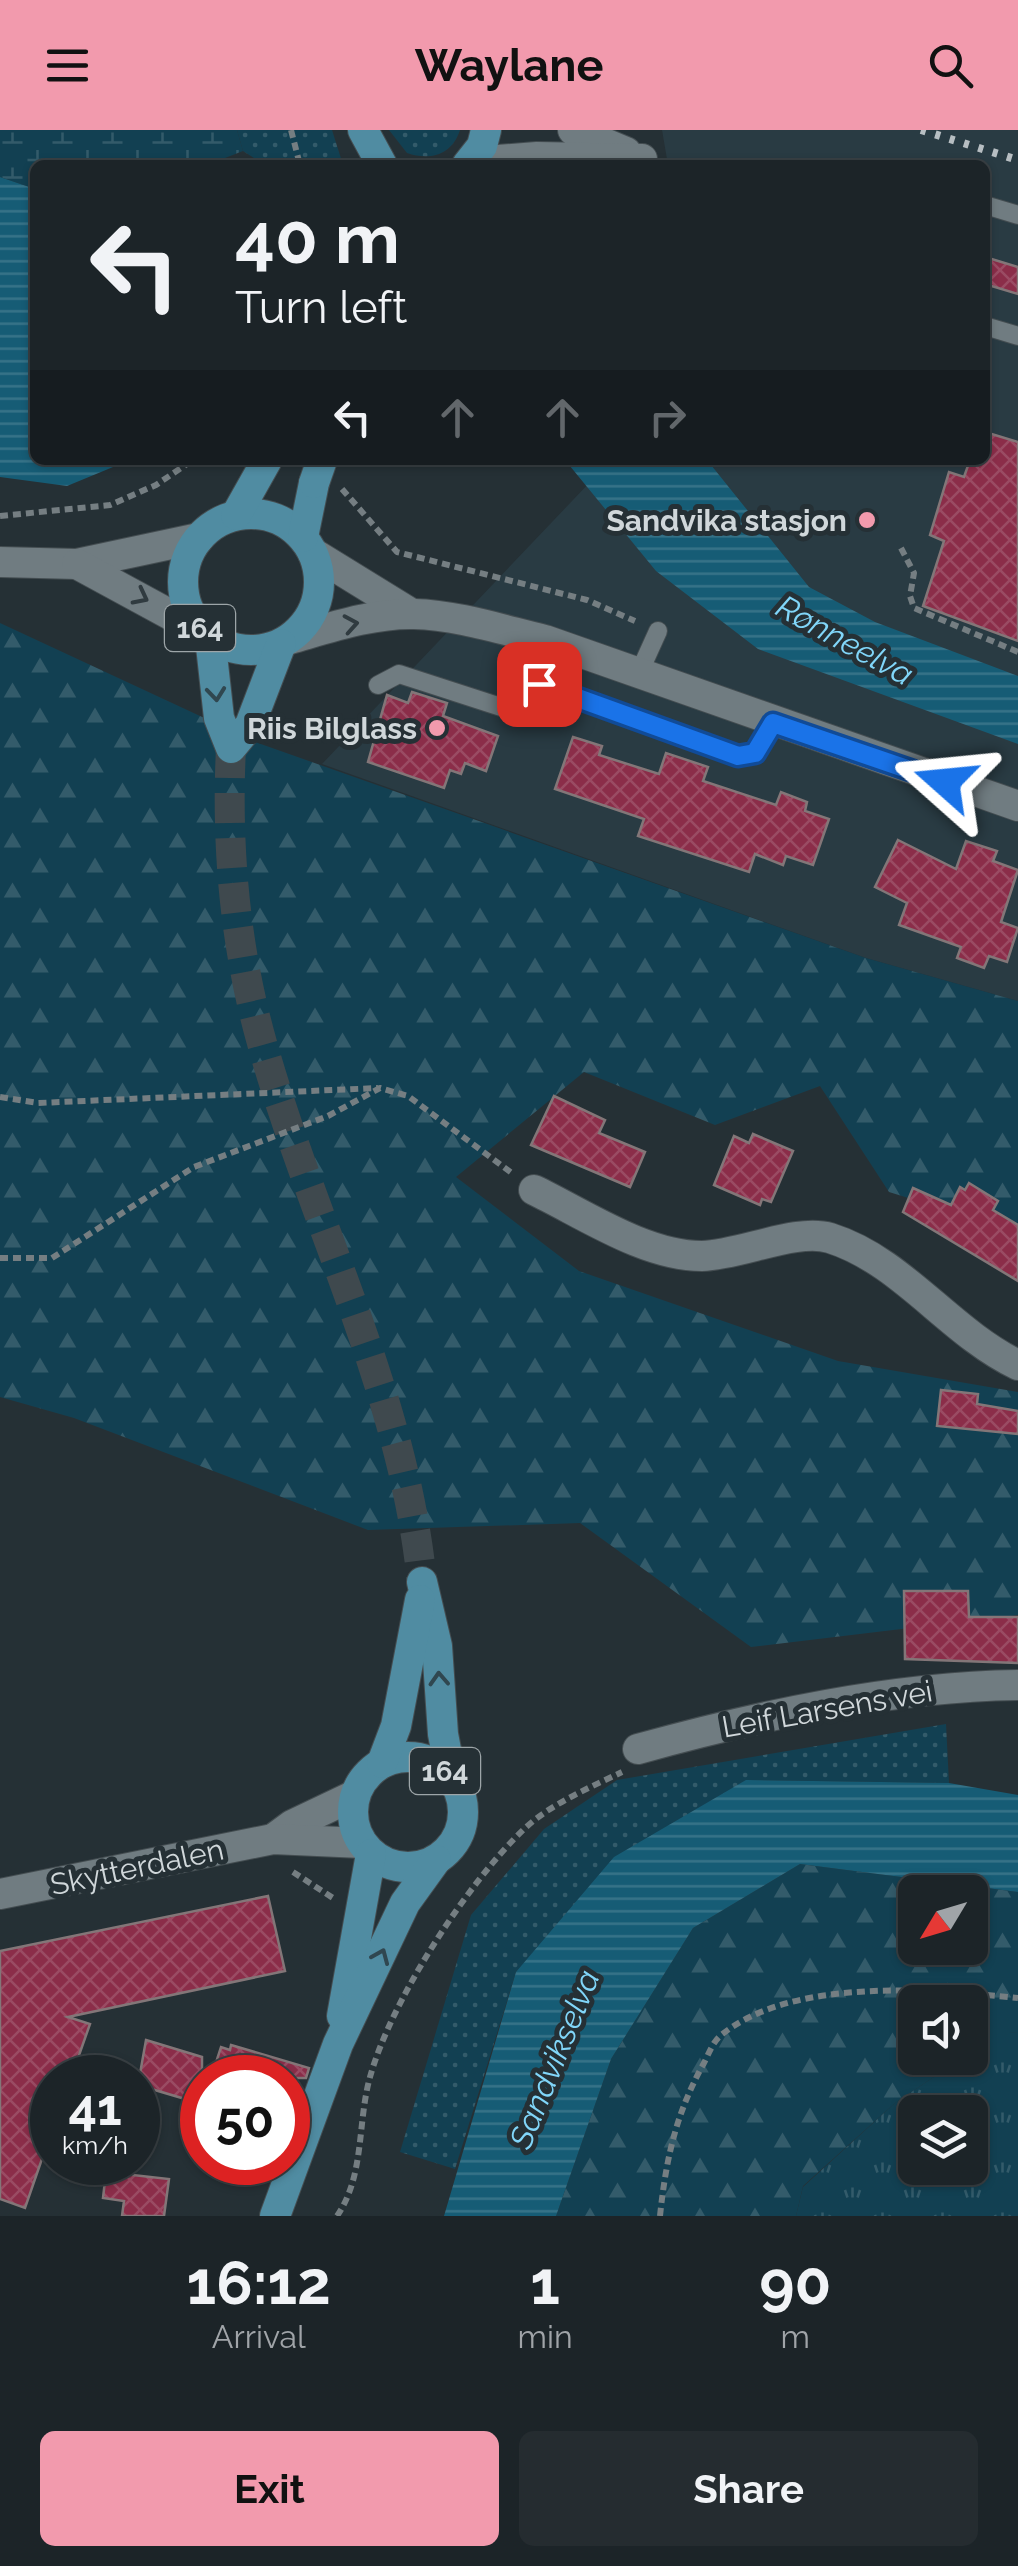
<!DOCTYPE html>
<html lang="en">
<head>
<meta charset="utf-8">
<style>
  body { margin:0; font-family:Raleway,sans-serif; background:#252c30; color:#f1f3f6; height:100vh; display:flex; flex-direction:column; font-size:38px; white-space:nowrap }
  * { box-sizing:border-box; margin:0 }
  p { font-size:32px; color:#a0a4a8 }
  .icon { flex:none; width:55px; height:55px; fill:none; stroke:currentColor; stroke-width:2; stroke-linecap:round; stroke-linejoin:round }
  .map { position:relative; height:2086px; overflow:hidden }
  .sheet { display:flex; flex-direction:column; background:#1c2428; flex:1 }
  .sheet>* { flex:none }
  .hud { position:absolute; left:30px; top:30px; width:960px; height:305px; border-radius:15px; box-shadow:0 2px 8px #0004,0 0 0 2px #3a4145; background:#1c2428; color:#f1f3f6; overflow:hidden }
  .needle { width:65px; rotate:232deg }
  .controls { position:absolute; left:898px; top:1745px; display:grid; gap:20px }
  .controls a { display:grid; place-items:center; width:90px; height:90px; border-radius:15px; background:#1c2428; box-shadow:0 2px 8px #0004,0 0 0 2px #3a4145; font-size:50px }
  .speed { position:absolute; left:30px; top:1925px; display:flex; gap:20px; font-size:50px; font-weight:700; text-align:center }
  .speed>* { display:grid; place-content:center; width:130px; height:130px; border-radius:50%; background:#1c2428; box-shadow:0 2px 8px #0004,0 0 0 2px #3a4145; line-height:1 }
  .speed small { font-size:25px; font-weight:400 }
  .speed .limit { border:15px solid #d22; background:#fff; color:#111 }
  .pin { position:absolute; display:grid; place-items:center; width:85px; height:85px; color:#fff; margin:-42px; border-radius:20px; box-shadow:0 5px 15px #0006 }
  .me { position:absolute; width:110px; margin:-55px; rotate:288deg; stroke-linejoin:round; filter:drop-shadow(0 0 8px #0008) }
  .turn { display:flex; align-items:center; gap:35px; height:210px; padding:0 40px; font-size:45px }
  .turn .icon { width:130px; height:130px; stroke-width:2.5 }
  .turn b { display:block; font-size:70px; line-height:85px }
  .lanes { display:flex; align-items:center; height:95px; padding:0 40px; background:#0003; justify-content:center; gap:50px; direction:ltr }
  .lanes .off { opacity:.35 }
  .eta { display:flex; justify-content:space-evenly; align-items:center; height:170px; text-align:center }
  .eta b { font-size:60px; font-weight:700; line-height:70px }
  .action { display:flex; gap:20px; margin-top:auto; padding:20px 40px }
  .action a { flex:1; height:115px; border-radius:15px; background:#f29aad; color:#111; font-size:40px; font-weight:700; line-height:115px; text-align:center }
  .action a+a { background:#252c30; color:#f1f3f6 }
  header { display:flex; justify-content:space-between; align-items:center; height:130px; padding:0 40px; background:#f29aad; color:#111; font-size:45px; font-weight:700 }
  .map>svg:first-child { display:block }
  .built { fill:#293b43 }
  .grass { fill:url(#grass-dots) }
  .forest { fill:url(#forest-firs); fill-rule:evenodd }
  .wetland { fill:url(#wetland-marsh) }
  .park { fill:url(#park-tufts); fill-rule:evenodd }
  .water { fill:url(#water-rules) }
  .building { fill:url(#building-cross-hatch); stroke:#837678; stroke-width:2.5 }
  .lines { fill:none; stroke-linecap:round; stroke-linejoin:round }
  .primary-tunnel { stroke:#3f494e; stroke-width:30; stroke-dasharray:30 15; stroke-linecap:butt }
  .lane-casing { stroke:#444d51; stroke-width:20 }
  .street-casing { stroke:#444d51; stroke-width:32 }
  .secondary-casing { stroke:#444d51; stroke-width:32 }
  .primary-casing { stroke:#444d51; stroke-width:32 }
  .path { stroke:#757e82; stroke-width:6; stroke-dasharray:8 5; stroke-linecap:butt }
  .lane { stroke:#707c81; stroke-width:18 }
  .street { stroke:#707c81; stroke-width:30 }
  .secondary { stroke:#707c81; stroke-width:30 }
  .primary { stroke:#508ca2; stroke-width:30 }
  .rail { stroke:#b7bec2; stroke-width:8; stroke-dasharray:5 10; stroke-linecap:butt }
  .primary-bridge-casing { stroke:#444d51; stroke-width:32; stroke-linecap:butt }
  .primary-bridge { stroke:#508ca2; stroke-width:30 }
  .oneway { stroke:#303b40 }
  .oneway2 { stroke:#304750 }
  .route-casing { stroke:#114b97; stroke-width:25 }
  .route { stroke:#1a73e8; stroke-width:18 }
  .poi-dot { fill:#f29aad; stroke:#253035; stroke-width:4 }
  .labels { text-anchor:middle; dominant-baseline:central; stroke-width:10; stroke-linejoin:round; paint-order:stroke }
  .shield { fill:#253035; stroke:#9da5a8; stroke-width:2.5 }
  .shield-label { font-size:28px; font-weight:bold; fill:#d0d7da }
  .poi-label { font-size:30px; font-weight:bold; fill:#d0d7da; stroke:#253035; text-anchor:end }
  .street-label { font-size:30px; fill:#d0d7da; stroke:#253035 }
  .water-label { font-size:32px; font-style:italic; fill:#81d6f9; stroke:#253035 }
</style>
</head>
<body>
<header><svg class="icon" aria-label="menu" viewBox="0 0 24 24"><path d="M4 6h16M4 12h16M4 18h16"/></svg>Waylane<svg class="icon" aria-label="search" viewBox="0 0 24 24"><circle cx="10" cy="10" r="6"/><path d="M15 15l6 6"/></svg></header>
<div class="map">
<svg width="1018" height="2086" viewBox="0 0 1018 2086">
  <defs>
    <pattern id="grass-dots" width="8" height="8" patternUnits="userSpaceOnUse" patternTransform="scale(2.5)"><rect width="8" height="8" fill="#124052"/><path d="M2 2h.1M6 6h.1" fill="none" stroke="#335b6a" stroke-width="1.8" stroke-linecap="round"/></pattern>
    <pattern id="forest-firs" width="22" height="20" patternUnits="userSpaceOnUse" patternTransform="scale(2.5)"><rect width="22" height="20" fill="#124052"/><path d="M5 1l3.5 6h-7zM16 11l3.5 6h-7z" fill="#335b6a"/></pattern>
    <pattern id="wetland-marsh" width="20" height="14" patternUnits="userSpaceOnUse" patternTransform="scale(2.5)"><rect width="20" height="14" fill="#124052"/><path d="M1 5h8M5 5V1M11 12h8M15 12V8" fill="none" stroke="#335b6a"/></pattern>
    <pattern id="park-tufts" width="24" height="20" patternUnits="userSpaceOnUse" patternTransform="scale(2.5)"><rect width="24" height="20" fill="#124052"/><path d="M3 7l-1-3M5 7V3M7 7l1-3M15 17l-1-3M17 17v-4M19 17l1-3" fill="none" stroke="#335b6a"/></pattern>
    <pattern id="water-rules" width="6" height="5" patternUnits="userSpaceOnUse" patternTransform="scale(2.5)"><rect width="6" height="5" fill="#165c75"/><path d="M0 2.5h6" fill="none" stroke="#377388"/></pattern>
    <pattern id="building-cross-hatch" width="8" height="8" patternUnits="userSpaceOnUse" patternTransform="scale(2.5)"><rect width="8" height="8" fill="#8b2d49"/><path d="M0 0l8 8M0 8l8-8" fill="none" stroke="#9a4b63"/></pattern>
  </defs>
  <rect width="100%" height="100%" fill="#253035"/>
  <polygon class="built" points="662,0 1018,0 1018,871 866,828 322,634 611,330 985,330 985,35 668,35"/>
  <g class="grass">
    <polygon points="237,0 332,0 343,35 265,35 243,21"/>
    <path d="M 389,0 L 460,0 C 452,25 430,31 407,23 Z"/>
    <polygon points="946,1594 949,1653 747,1650 516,1842 455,2039 400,2022 471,1785 544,1699 617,1650"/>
  </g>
  <g class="forest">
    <polygon points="0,493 258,613 866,828 1018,871 1018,1102 889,1062 820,956 715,995 584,942 456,1047 579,1141 838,1231 1018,1262 1018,1485 751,1517 580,1393 368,1400 74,1288 0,1267"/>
    <path d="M 800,1734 L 1018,1762 L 1018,1903 L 1000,1902 L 970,1922 L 970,1872 L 915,1872 L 915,1928 L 962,1928 L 895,1973 L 803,2056 L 796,2086 L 556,2086 L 611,1929 L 693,1798 ZM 915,1762 L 970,1762 L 970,1818 L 915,1818 Z"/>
  </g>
  <polygon class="wetland" points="0,0 237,0 243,21 207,35 35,35 35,59 0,47"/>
  <path class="park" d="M 1000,1901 L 1018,1903 L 1018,2086 L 796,2086 L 803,2057 L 895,1973 L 962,1928 L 970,1928 L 970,1922 ZM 915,1982 L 970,1982 L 970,2038 L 915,2038 Z"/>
  <g class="water">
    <polygon points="0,47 35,59 35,330 130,330 67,356 0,347"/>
    <polygon points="565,330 707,330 809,457 875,492 1018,546 1018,614 758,519 656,441"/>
    <polygon points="746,1650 949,1653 1018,1665 1018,1762 800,1734 693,1798 611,1929 556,2086 444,2086 516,1842 614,1727"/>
  </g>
  <g class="building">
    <polygon points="985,127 1018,137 1018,164 985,154"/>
    <polygon points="985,302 1018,312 1018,511 923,476 944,411 930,405 949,342 964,347 970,330 985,330"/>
    <polygon points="412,562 447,573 443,586 498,606 486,641 465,633 461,644 450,640 444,658 368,632 387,565 408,573"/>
    <polygon points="573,607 602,616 599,625 659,644 666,623 708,637 703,651 776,675 781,662 807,672 805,681 829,689 813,735 786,726 783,735 755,724 749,742 638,706 644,689 555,659"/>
    <polygon points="898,710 956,739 966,711 997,721 993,731 1018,740 1001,792 1018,798 1007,832 989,826 984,838 957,828 961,817 899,795 907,773 875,757"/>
    <polygon points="554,966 605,990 599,1003 645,1022 630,1057 531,1015"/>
    <polygon points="753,1004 793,1021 771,1072 762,1069 760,1075 714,1055 734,1006 749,1013"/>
    <polygon points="969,1053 998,1071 993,1080 1018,1095 1018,1151 903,1082 913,1058 951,1075 960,1057 965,1060"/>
    <polygon points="941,1260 978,1264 977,1274 1018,1281 1018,1304 937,1296"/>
    <polygon points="904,1461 968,1461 969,1487 1018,1487 1018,1533 905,1529"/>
    <polygon points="268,1766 285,1841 68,1887 90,1894 71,1948 52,1948 52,2000 25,2078 0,2069 0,1821"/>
    <polygon points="146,1910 202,1927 202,1974 138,1955"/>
    <polygon points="231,1915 309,1938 306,1948 211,1948 221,1917 230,1920"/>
    <polygon points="106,2042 169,2049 164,2086 122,2086 124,2071 103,2068"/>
  </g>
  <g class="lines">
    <path class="primary-tunnel" d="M 231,618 C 226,717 235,817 262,913 C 313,1095 403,1262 422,1452"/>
    <defs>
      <g id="lane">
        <polyline points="985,75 1018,85"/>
        <polyline points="985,196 1018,206"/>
        <polyline points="639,543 658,501"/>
        <polyline points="539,554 738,627 755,623 773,593"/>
        <polyline points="378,555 399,544 501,577 519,576 539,554 545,510"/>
      </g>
      <g id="street">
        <polyline points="573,0 626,22"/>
        <polyline points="471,32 537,27 642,29"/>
        <path d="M 534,1060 C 584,1084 645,1126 702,1126 C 741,1125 796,1098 830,1108 C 903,1131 949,1202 1018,1235"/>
        <path d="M 638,1619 C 761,1585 890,1557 1018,1555"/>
        <polyline points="273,1709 292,1695 355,1665"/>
        <polyline points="0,1764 273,1709 362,1713"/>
      </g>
      <g id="secondary">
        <polyline points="313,423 412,484"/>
        <polyline points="0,432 77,434 199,408"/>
        <polyline points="77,434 204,503"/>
        <path d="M 290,509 C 329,498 373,483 414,484 C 457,485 503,500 545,510 L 1018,676"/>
      </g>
      <g id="primary">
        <polyline points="363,0 382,35"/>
        <polyline points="467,35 482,16 486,0"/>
        <circle cx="251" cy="452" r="68"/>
        <polyline points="236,385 267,330"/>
        <polyline points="303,407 314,353"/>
        <polyline points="210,507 219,588 231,618 250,595 281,514"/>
        <polyline points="422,1452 437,1516 443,1604 451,1646"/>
        <circle cx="408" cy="1682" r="55"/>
        <polyline points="382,1633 396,1596 420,1470"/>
        <polyline points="342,1886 371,1724"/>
        <polyline points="275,2086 338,1914 405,1773 436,1730"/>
      </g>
    </defs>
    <use href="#lane" class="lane-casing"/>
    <use href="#street" class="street-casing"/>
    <use href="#secondary" class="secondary-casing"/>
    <use href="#primary" class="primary-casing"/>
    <g class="path">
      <polyline points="291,0 300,35"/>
      <polyline points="342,359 397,422 587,470 635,491"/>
      <polyline points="0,386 110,375 156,355 193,330"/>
      <polyline points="901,418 914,443 910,466 914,478 1018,522"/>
      <polyline points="0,967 38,973 378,958"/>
      <polyline points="0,1128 52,1128 194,1037 328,986 380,958 408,966 513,1044"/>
      <polyline points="293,1742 333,1768"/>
      <path d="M 337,2086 C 365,2045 357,1994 370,1947 C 391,1871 466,1755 523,1700 C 550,1674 589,1658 622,1642"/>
      <path d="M 660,2086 C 666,2029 676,1983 704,1933 C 708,1925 713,1912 720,1906 C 791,1847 932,1859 1018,1868"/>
    </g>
    <use href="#lane" class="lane"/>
    <use href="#street" class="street"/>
    <use href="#secondary" class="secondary"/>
    <use href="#primary" class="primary"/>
    <polyline class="rail" points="921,0 1018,30"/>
    <defs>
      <polyline id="primary-bridge" points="314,353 322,330"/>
    </defs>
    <use href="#primary-bridge" class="primary-bridge-casing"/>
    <use href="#primary-bridge" class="primary-bridge"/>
  </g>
  <defs><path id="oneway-chevron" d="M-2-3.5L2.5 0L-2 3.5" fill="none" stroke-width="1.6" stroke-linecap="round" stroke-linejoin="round" transform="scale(2.5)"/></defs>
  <g class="oneway">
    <use href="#oneway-chevron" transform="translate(141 467) rotate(27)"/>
    <use href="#oneway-chevron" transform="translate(351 494) rotate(-10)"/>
  </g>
  <g class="oneway2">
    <use href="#oneway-chevron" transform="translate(216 564) rotate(84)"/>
    <use href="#oneway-chevron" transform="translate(439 1549) rotate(-93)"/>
    <use href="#oneway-chevron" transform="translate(381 1826) rotate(-67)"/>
  </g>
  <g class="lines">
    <defs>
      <polyline id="route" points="539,554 738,626 755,623 773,593 945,652"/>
    </defs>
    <use href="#route" class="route-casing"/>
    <use href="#route" class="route"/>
  </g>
  <g class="poi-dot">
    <circle cx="867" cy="390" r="10"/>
    <circle cx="437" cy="598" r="10"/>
  </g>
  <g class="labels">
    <g class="shield">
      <rect x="165" y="475" width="70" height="46" rx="8"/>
      <rect x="410" y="1618" width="70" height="46" rx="8"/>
    </g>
    <g class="shield-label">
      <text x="200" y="498">164</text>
      <text x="445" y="1641">164</text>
    </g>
    <g class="poi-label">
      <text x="847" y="390">Sandvika stasjon</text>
      <text x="417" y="598">Riis Bilglass</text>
    </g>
    <g class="street-label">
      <text transform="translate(827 1579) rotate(-10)">Leif Larsens vei</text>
      <text transform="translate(137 1737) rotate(-12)">Skytterdalen</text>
    </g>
    <g class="water-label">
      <text transform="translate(845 510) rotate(29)">Rønneelva</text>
      <text transform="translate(554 1929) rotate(-68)">Sandvikselva</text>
    </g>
  </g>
</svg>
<div class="controls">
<a><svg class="needle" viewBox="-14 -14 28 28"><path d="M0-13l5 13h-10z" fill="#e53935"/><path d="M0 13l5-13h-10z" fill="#a0a4a8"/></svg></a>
<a><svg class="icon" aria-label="sound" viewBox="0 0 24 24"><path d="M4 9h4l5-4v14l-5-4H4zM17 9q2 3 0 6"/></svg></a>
<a><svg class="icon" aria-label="layers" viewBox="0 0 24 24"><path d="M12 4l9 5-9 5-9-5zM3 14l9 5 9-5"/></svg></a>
</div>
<div class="speed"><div>41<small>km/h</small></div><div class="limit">50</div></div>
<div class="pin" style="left:539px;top:554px;background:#d93025"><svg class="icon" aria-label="arrive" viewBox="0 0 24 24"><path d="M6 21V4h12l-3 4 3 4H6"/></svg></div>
<svg class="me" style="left:945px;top:652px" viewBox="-20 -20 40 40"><path d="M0-17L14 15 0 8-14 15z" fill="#1a73e8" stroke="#fff" stroke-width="4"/></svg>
<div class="hud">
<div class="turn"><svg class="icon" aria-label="left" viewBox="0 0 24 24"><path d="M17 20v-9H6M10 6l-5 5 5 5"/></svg><div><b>40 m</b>Turn left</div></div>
<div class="lanes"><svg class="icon" aria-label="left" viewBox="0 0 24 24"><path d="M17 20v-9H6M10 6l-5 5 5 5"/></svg><svg class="icon off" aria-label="ahead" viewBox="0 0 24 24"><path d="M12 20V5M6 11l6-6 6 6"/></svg><svg class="icon off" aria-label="ahead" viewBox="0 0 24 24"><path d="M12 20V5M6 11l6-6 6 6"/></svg><svg class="icon off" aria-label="right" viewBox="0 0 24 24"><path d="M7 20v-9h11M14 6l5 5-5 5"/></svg></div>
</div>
</div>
<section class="sheet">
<div class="eta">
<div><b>16:12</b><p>Arrival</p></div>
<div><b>1</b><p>min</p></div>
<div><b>90</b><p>m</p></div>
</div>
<div class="action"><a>Exit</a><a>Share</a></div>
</section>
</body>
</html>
